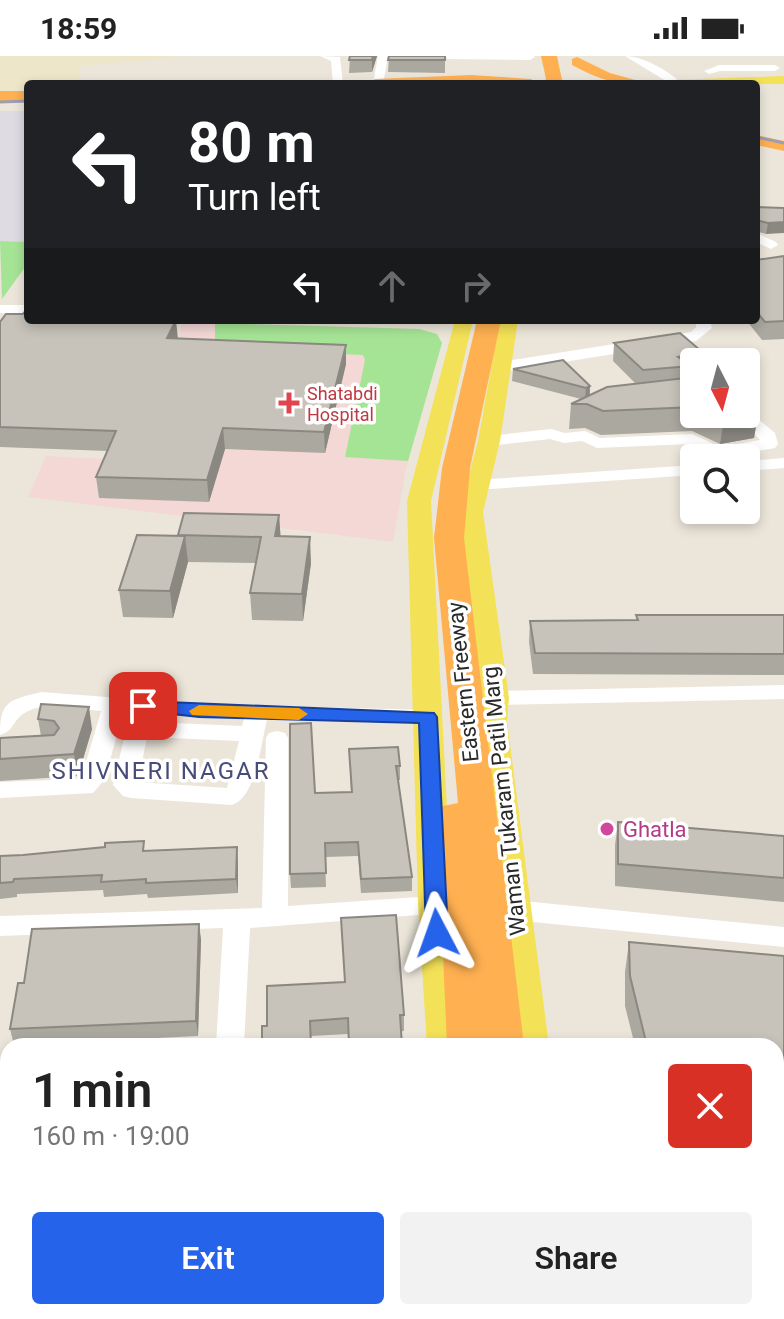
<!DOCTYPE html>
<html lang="en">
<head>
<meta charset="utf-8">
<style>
  body { margin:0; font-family:Roboto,sans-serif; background:#f2f2f2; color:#222; height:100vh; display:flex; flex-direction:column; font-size:30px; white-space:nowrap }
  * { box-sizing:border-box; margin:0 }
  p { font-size:26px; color:#767676 }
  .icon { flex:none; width:44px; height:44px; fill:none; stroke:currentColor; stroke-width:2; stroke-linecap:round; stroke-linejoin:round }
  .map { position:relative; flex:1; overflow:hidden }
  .details { position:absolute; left:0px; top:982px; width:784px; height:282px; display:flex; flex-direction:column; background:#fff; border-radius:24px 24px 0 0; box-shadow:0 4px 12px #0003 }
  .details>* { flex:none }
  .hud { position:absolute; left:24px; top:24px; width:736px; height:244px; border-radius:8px; box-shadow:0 4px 12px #0003; background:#202124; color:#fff; overflow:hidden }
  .needle { width:52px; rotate:174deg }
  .buttons { position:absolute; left:680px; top:292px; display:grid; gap:16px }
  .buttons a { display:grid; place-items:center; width:80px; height:80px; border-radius:8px; background:#fff; box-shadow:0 4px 12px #0003; font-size:40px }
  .pin { position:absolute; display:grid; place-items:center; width:68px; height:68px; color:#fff; margin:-34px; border-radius:16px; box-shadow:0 4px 12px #0006 }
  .me { position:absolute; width:88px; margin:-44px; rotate:356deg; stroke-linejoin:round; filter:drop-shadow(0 0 6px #0008) }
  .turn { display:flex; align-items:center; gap:28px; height:168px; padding:0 32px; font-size:36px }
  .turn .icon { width:104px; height:104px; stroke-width:2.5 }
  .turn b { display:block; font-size:56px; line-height:68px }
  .lanes { display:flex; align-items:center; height:76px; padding:0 32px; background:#0003; justify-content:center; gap:40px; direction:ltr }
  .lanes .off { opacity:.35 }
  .round { display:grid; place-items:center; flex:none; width:84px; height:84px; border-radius:8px; background:#f2f2f2 }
  .headline { display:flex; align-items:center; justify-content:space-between; height:136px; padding:0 32px }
  h1 { font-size:48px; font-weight:600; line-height:60px }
  .action { display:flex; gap:16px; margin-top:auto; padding:16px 32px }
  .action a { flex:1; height:92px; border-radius:8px; background:#2563eb; color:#fff; font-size:32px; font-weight:600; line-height:92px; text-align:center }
  .action a+a { background:#f2f2f2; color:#222 }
  .status { display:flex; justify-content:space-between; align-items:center; height:56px; padding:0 40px; background:#fff; direction:ltr }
  .status svg { height:22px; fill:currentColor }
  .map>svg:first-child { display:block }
  .industrial { fill:#dedbe3 }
  .education { fill:#eee6c8 }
  .medical { fill:#f3d8d6 }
  .green { fill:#a6e495 }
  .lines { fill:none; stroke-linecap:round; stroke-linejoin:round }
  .minor { fill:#fff; fill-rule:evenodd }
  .major { fill:#f3e157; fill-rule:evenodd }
  .highway { fill:#ffb051; fill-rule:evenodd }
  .rail { stroke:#9d9db4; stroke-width:3 }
  .wall { fill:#aba8a0 }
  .shaded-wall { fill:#8b8882 }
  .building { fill:#c7c3ba; stroke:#8b8882; stroke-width:2 }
  .route { fill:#2563eb; stroke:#184099; stroke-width:2 }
  .slow { fill:#f59e0b }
  .health-dot { fill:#e0444e; stroke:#fff; stroke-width:3 }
  .hotel-dot { fill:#d1479c; stroke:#fff; stroke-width:3 }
  .labels { text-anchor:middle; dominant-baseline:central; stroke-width:7; stroke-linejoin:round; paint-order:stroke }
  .far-health-label { font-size:18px; fill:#be3a42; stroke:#fff; text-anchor:start }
  .street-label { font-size:22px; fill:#292929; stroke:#fff }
  .hotel-label { font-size:22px; fill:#b23c85; stroke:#fff; text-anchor:start }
  .neighbourhood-label { font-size:24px; letter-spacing:2px; fill:#484c7a; stroke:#fff }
</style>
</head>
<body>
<div class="status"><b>18:59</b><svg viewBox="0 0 49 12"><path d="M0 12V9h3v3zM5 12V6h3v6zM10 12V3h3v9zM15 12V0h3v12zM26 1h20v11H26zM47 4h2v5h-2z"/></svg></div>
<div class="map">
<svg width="784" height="1263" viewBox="0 0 784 1263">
  <rect width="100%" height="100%" fill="#ece6da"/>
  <polygon class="industrial" points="0,55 28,55 28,186 0,185"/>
  <polygon class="education" points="0,0 180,0 180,1 79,10 81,28 28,28 28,34 0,35"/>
  <polygon class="medical" points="181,266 419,273 437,278 442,287 406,413 393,486 28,441 46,400 127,404 178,293"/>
  <g class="green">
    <polygon points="0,185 28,186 28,207 2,243"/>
    <polygon points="215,267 419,273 437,278 442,287 408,405 345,401 365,304 363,299 228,293 215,286"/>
  </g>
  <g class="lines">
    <g class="minor">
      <polygon points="320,0 340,1 343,28 333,28 331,5"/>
      <polygon points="378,0 388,0 383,28 373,28"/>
      <polygon points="443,0 534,0 535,1 530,4 448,3"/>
      <path d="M 625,0 C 643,0 669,15 682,28 L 671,28 Z"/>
      <polygon points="719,9 775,9 780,12 775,15 720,15 709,18 704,15"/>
      <polygon points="756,177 776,186 778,189 771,193 756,186"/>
      <rect x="0" y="249" width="28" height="8"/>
      <polygon points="696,264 710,264 712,272 696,285 500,316 492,311 500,306 691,276 696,271"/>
      <polygon points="746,353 775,377 778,388 775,392 716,402 689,388 597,392 582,385 564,387 550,383 489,390 480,385 489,380 551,373 565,377 585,375 600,382 692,378 720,391 760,384 737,358 746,358"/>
      <polygon points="784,402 784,412 746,415 746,405"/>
      <polygon points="694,409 694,419 476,434 467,429 476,424"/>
      <polygon points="784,629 784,643 495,649 487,647 484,642 487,637 495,635"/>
      <path d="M 41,636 L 199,648 L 428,654 L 436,656 L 439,661 L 436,666 L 428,668 L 267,664 C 261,687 256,742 232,749 L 131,742 L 123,740 L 113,729 L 130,657 L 123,656 L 105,723 L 93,737 L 0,742 L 0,726 L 79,723 L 82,720 L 101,655 C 78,653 44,643 23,658 C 13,665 13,676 0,679 C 0,645 9,644 41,636 ZM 152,658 L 244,663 L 242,670 L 151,666 ZM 147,681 L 239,685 L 227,732 L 138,726 Z"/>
      <polygon points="277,675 285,677 288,682 288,850 448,839 457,842 461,849 457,856 250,872 244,990 216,990 223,872 0,880 0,860 262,852 266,682 269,677"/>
      <polygon points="503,843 784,871 784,891 503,863 494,860 490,853 494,846"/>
      <rect x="0" y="1011" width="8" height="24"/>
      <polygon points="198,1256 232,1256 231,1263 197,1263"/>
    </g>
    <g class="major">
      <polygon points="784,20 784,28 663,28 670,24"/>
      <polygon points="455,264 473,264 431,445 452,848 463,990 427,990 418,848 407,445"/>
      <polygon points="500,264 518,264 500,385 483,456 509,642 507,665 549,990 513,990 479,665 481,642 459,456 478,385"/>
      <rect x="440" y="1256" width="44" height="7"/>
      <polygon points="543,1256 587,1256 588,1263 544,1263"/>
    </g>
    <g class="highway">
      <polygon points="541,0 557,0 562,24 559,28 541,28 546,23"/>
      <path d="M 577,1 L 610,17 L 639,25 L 641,28 C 613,28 596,22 572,9 L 572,3 Z"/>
      <polygon points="471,19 531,23 539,28 367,28 375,23"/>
      <rect x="0" y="35" width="28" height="10"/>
      <polygon points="756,79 784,85 784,95 756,89"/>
      <polygon points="477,264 501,264 470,412 464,482 524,990 447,990 437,759 443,750 458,747 434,482 442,412"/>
      <polygon points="463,1256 562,1256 563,1263 463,1263"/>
    </g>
    <g class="rail">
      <polyline points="0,46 28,45"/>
      <polyline points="756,81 784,87"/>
    </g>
  </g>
  <g class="wall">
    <polygon points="350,0 377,0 372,16 349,17"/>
    <polygon points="389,0 445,0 445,17 388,16"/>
    <polygon points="756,151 784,152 766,178 756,175"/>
    <polygon points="784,200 784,283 762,284 746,264 756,264 756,204"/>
    <polygon points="0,266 178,283 346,289 346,308 325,397 225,393 209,446 99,442 96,421 108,395 0,391"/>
    <polygon points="614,287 701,295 690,316 690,321 694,321 694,358 758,358 754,382 720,388 692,375 601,379 585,372 569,373 571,348 581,343 512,325 513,313 590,330 590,339 636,328 613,305"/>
    <polygon points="279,459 280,480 311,507 303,565 252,564 250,537 256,507 188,506 173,562 123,561 119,534 178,480"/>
    <polygon points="636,559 784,559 784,619 533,618 529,586 530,565 636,564"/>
    <polygon points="41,648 92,673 78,720 0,725 0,682 41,680 38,663"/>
    <polygon points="349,693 400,710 400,724 398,724 412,821 412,835 361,837 358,800 325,801 326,831 291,832 290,818 315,737 351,736"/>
    <polygon points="618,766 784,780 784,846 615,830 615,789"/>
    <polygon points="145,795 238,806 238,837 148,842 147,838 104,841 103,834 17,838 17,841 0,843 0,800"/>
    <polygon points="201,883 198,980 14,989 10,973 24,927"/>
    <polygon points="629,886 784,900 784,1095 776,1094 776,990 635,990 625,950 625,916"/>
    <polygon points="267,930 404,959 404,975 311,980 267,970"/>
    <rect x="0" y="1031" width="8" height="74"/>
    <polygon points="666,1256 776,1256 784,1263 667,1263"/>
  </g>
  <g class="shaded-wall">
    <polygon points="373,0 377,0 372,16 372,4"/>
    <polygon points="784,166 784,177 766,178 768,167"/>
    <polygon points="176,264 178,283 167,282"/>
    <polygon points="346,289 346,308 325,397 324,376"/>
    <polygon points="701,295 700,306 694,306 694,315 690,316 691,310 678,301"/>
    <polygon points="590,330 589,343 585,344 586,332"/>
    <polygon points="758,358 754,382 720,388 724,363"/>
    <polygon points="223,372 225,393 209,446 207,424"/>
    <polygon points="279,459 281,485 275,480"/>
    <polygon points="185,480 188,506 173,562 170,535"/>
    <polygon points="310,481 311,507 303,565 302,538"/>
    <polygon points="89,651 92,673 78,720 74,698"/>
    <polygon points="237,791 238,806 238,837 236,823"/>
    <polygon points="199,868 201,883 198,980 196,965"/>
    <polygon points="161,1256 164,1256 164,1263 160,1263"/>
  </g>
  <g class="building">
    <polygon points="350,0 373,0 372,4 349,4"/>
    <polygon points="389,0 445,0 445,4 388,4"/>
    <polygon points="756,151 784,152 784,166 768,167 756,164"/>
    <polygon points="784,200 784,265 765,266 756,255 756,204"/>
    <polygon points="28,252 28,264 176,264 167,282 346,289 324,376 223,372 207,424 96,421 116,375 0,371 0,266 6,258 23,258"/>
    <polygon points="680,277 701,295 678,301 691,310 643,314 614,287"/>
    <polygon points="563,304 590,330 586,332 513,313"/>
    <polygon points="694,321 694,351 603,355 587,348 571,348 607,331"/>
    <polygon points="746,344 758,358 724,363 712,358 746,358"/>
    <polygon points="184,457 279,459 275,480 310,481 302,538 250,537 261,481 178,479"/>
    <polygon points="137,479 185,480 170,535 119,534"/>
    <polygon points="636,559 784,559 784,598 535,597 530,565 638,564"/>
    <polygon points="41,648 89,651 74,698 0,703 0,682 54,679 59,672 54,665 38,663"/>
    <polygon points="311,667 315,737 352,736 349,693 398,691 400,710 396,710 412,821 361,823 358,786 325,787 326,817 290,818 290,668"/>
    <polygon points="618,766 784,780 784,822 618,808"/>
    <polygon points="144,785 143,795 237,791 236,823 146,827 146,823 101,826 102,819 14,823 13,826 0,827 0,800 23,799 105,791 105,787"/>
    <polygon points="396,859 404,959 400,959 402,990 349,990 348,962 310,965 311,990 262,990 262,970 267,970 267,930 345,926 341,862"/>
    <polygon points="199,868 196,965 10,973 18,927 24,927 32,873"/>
    <polygon points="629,886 784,900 784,1065 776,1064 776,990 647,990 630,920"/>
    <rect x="0" y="1031" width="8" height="58"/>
    <polygon points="776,1168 782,1168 784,1176 784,1263 684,1263 683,1257 675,1257 674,1256 776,1256"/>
    <polygon points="92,1256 161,1256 160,1263 91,1263"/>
    <polygon points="246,1256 297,1256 297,1263 245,1263"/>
    <rect x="344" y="1256" width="72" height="7"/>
  </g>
  <polygon class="route" points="143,645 434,657 437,661 448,877 445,883 437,885 430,883 426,877 419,667 199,661 136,654 134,650"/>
  <polygon class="slow" points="199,649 299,652 308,658 299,664 192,659 189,655"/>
  <path class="health-dot" d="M285 335h8v8h8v8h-8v8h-8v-8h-8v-8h8z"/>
  <circle class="hotel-dot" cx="607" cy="773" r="8"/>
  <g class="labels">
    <g class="far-health-label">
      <text x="307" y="337">Shatabdi<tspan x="307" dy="21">Hospital</tspan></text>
    </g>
    <g class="street-label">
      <text transform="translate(463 626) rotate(-96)">Eastern Freeway</text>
      <text transform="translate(504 745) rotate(-96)">Waman Tukaram Patil Marg</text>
    </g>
    <g class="hotel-label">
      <text x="623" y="773">Ghatla</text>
    </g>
    <g class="neighbourhood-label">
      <text x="161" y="715">SHIVNERI NAGAR</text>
    </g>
  </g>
</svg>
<div class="buttons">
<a><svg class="needle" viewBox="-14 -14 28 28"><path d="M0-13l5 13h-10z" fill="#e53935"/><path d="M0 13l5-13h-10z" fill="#767676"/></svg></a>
<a><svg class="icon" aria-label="search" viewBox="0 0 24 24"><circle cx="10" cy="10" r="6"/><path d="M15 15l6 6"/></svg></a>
</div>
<div class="pin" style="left:143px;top:650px;background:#d93025"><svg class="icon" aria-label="arrive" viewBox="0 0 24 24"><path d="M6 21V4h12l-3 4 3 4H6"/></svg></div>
<svg class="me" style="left:437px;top:877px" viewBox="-20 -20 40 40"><path d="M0-17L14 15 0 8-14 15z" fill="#2563eb" stroke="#fff" stroke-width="4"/></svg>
<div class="hud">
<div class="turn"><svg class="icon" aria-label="left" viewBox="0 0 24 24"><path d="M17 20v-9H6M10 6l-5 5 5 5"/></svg><div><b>80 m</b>Turn left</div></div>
<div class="lanes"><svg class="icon" aria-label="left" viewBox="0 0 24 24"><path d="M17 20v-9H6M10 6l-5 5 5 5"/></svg><svg class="icon off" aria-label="ahead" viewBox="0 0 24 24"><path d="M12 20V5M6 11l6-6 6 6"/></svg><svg class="icon off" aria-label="right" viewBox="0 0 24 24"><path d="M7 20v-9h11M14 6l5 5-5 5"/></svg></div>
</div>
<section class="details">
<div class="headline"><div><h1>1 min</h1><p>160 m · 19:00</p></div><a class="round" style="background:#d93025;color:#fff"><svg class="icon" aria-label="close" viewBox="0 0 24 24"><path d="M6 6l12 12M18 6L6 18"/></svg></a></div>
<div class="action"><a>Exit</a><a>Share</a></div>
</section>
</div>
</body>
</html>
